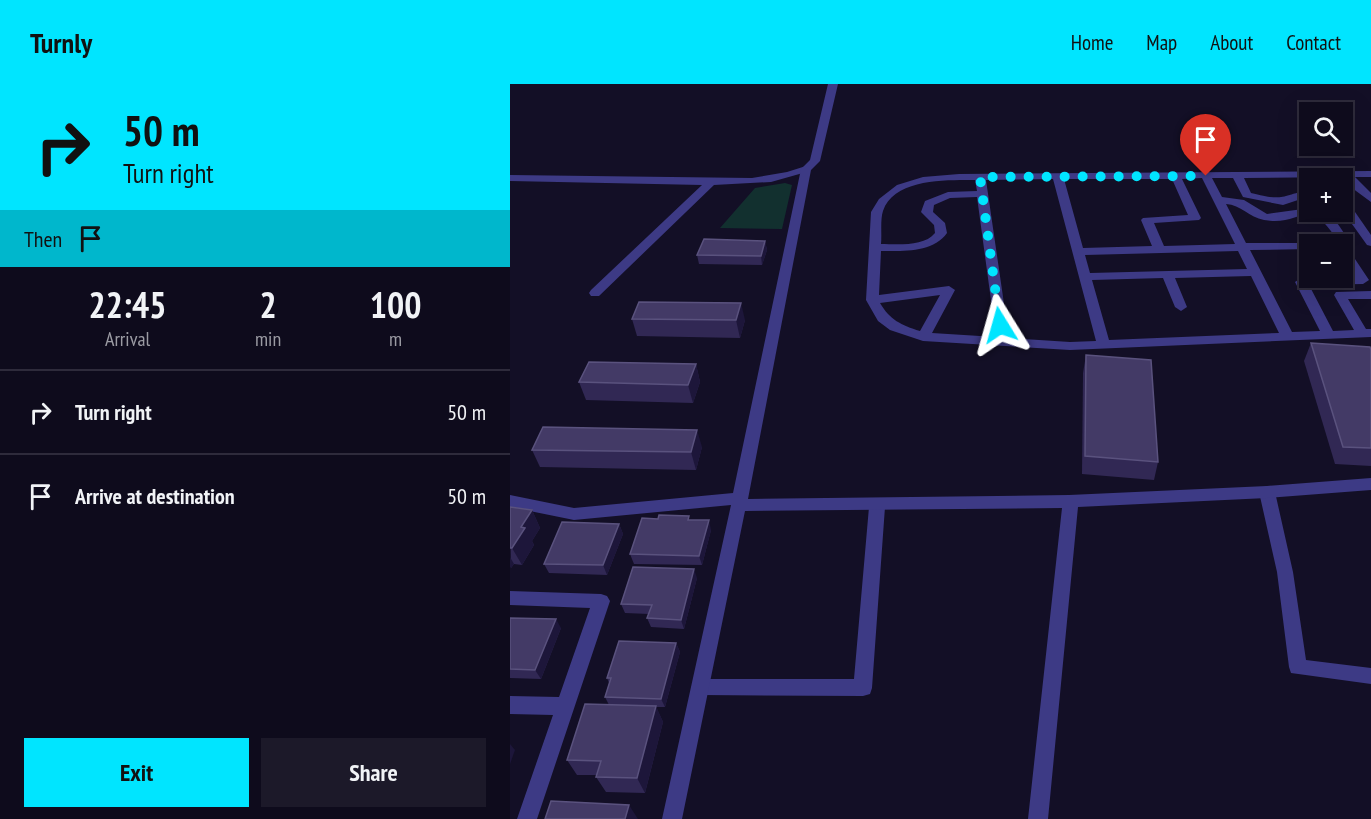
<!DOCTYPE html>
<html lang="en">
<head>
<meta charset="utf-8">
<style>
  body { margin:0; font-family:"PT Sans Narrow",sans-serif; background:#1c1929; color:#f1f3f6; height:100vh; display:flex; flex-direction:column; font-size:22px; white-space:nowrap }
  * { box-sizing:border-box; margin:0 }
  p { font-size:20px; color:#9b9ba3 }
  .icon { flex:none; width:33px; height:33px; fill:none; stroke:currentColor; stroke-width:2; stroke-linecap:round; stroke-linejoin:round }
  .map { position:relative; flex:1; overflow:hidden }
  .sheet { display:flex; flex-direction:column; background:#0e0b1c; width:510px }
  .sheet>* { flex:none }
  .banner { background:#00e5ff; color:#111; overflow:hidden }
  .fabs { position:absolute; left:789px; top:18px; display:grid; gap:12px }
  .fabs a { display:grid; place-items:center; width:54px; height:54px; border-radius:0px; background:#0e0b1c; box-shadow:0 6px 24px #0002,0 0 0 2px #2e2b3b; font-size:30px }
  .pin { position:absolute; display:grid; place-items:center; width:51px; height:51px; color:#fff; margin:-62px -26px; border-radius:50% 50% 50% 0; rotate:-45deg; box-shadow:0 0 6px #0007 }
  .pin .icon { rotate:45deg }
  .me { position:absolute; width:66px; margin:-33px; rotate:352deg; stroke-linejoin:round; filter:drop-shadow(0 0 4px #0008) }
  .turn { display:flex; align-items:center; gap:21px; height:126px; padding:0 24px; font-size:27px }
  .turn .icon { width:78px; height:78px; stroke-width:2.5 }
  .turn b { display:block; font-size:42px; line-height:51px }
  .then { display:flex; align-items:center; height:57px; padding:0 24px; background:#0003; gap:12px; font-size:22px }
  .eta { display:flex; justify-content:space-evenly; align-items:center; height:102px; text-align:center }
  .eta b { font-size:36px; font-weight:800; line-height:42px }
  .cta { display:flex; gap:12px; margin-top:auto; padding:12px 24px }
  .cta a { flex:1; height:69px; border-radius:0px; background:#00e5ff; color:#111; font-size:24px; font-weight:800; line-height:69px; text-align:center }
  .cta a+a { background:#1c1929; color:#f1f3f6 }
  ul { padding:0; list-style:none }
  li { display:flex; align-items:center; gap:18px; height:84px; padding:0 24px; border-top:2px solid #2e2b3b }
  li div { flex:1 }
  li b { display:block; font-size:22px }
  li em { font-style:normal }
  header { display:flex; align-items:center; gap:36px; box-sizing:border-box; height:84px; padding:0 30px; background:#00e5ff; color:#111 }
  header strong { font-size:28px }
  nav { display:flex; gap:33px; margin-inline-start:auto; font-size:21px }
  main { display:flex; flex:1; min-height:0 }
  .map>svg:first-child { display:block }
  .green { fill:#12302f }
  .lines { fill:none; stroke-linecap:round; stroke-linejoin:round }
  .service { fill:#3d3a85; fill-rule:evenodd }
  .minor { fill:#3d3a85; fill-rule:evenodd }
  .wall { fill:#312854 }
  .shaded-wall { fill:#1d163a }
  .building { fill:#433a66; stroke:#5a527e; stroke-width:1.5 }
  .route { stroke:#00e5ff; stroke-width:10; stroke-dasharray:0 18 }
</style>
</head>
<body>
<header>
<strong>Turnly</strong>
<nav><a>Home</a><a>Map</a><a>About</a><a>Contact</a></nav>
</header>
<main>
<section class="sheet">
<div class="banner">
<div class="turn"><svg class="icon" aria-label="right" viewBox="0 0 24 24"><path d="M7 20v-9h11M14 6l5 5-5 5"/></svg><div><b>50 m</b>Turn right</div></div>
<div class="then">Then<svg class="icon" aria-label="arrive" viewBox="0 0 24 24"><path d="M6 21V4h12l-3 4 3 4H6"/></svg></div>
</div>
<div class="eta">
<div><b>22:45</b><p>Arrival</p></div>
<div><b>2</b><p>min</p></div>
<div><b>100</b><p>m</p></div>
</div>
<ul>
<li><svg class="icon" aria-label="right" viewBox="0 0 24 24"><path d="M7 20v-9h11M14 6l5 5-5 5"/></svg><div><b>Turn right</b></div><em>50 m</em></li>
<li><svg class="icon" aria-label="arrive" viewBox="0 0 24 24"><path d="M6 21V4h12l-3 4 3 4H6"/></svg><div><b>Arrive at destination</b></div><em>50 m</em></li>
</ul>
<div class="cta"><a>Exit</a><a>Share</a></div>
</section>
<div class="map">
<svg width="861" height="735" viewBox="0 0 861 735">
  <rect width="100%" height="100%" fill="#130f26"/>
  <polygon class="green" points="275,99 282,101 272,145 210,144 245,104"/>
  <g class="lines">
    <g class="service">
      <polygon points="296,82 300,83 300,87 261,98 204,101 89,212 81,212 79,209 81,206 192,101 0,97 0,91 242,94 277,88"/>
      <path d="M 861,87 L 861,93 L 845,93 L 861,109 L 861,118 L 842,104 L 835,93 L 734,94 L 741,109 C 773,117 770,113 800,105 L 800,112 L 773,121 L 733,113 L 723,94 L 702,94 L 712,113 L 734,116 L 757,130 L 800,124 L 800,128 C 825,128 828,141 841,160 L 837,163 L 859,196 L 853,200 L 799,201 L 823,247 L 844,246 L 824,211 L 826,208 L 861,207 L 861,215 L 838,215 L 856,245 L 861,245 L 861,253 L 560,266 L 413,257 L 380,246 L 368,237 L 356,216 L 361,128 L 369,115 L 387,101 L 413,93 L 449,90 ZM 692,94 L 725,160 L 654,162 L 644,139 L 689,136 L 691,134 L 672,95 ZM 543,95 L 586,257 L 560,258 L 499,254 L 476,96 ZM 554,95 L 662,95 L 678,131 L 633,134 L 631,136 L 642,162 L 573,164 ZM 465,96 L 467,107 L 438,108 L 415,117 L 411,128 L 424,141 L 425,149 C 414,163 387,160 371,160 C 372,150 370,136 373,127 C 384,94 438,96 465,96 ZM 467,113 L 486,253 L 422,249 L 445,206 L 439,202 L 369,211 L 371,167 C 393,167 423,169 437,149 L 435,139 L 423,128 L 424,121 L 440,114 ZM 716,120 C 731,121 739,133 754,136 C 795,143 796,107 830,160 L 832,160 L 832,174 L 845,193 L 791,194 L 785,198 L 810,247 L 782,248 L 740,166 L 800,165 L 800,160 L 805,160 L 804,159 L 736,159 ZM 728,167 L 737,185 L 580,189 L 575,171 ZM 741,192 L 769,249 L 599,256 L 582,196 L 653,194 L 665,223 L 671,227 L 677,223 L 665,194 ZM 430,211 L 410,247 C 391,241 380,236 370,219 Z"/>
      <polygon points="832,114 836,115 861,151 861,162 857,161 832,126"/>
      <polygon points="757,402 763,404 765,408 783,488 796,576 861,584 861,600 781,589 779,583 767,488 749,408 751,404"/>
      <polygon points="367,417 373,419 375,423 362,604 360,610 353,612 191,611 184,609 182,603 184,597 191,595 344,595 359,423 361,419"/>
    </g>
    <g class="minor">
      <polygon points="318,0 328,0 310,77 301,86 238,415 559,411 757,402 861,394 861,406 757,414 568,423 538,735 518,735 552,424 235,427 172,735 152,735 221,421 64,436 0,423 0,411 64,424 223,409 291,85 300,76"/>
      <polygon points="0,507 91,510 97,512 100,517 27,735 7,735 43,631 0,630 0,612 49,613 80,524 0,521"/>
    </g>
  </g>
  <g class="wall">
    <polygon points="255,157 257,166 252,181 189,180 187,171"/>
    <polygon points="122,235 235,236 230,254 127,252"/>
    <polygon points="801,259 861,266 861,382 825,380 794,277"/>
    <polygon points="576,271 648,378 644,396 572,390 573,289"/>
    <polygon points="186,280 190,298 183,319 76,316 69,298"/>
    <polygon points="192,363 186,386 30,383 22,366"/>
    <polygon points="0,423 22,426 30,444 22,457 24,461 12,481 4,480 1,484"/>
    <polygon points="180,436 201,446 192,481 124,480 120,470"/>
    <polygon points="109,440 113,450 97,491 39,489 34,480"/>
    <polygon points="187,494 174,545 141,543 137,534 139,530 115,529 111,520"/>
    <polygon points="0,534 51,544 31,595 0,594"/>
    <polygon points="166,559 170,568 155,623 146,623 153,638 135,709 96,708 86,693 87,691 67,691 57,676 99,621 95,613 99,599 97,594"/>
  </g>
  <g class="shaded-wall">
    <polygon points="255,157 257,166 252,181 251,172"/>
    <polygon points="231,219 235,236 230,254 226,236"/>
    <polygon points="186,280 190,298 183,319 178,301"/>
    <polygon points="187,346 192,363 186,386 181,368"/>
    <polygon points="22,426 30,444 22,457 24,461 12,481 2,464 11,443"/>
    <polygon points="199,436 201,446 192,481 189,472"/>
    <polygon points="109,440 113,450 97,491 93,481"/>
    <polygon points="0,473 4,480 1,484 0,483"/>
    <polygon points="184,485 187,494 174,545 171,536"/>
    <polygon points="46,535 51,544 31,595 25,586"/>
    <polygon points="166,559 170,568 155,623 151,615"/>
    <polygon points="146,622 153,638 135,709 127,694"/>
    <polygon points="0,660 5,666 0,680"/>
    <polygon points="119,721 128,735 115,735"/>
  </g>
  <g class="building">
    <polygon points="194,155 255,157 251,172 187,171"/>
    <polygon points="129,218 231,219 226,236 122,235"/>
    <polygon points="801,259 860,263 861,266 861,364 833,363"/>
    <polygon points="576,271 641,276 648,378 575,372"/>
    <polygon points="79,278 186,280 178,301 69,298"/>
    <polygon points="33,343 187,346 181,368 22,366"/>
    <polygon points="0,423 22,426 11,443 15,444 2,464 0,464"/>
    <polygon points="149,431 179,432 178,436 199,436 189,472 120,470 132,434 148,435"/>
    <polygon points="52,438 109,440 93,481 34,480"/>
    <polygon points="123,483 184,485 171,536 137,534 142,521 111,520"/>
    <polygon points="0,534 46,535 25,586 0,585"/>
    <polygon points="109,557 166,559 151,615 95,613 101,594 97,594"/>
    <polygon points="75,620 146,622 127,694 86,693 91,677 57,676"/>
    <polygon points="41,717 119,721 115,735 35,735"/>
  </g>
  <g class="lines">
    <polyline class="route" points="490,241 470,93 696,92"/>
  </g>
</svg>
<div class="fabs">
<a><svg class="icon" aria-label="search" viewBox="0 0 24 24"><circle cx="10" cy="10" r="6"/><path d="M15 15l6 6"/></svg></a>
<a>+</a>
<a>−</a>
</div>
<div class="pin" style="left:696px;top:92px;background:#d93025"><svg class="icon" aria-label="arrive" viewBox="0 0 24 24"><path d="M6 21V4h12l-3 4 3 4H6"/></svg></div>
<svg class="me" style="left:490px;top:241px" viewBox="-20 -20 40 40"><path d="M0-17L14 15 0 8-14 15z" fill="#00e5ff" stroke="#fff" stroke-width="4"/></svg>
</div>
</main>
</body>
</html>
